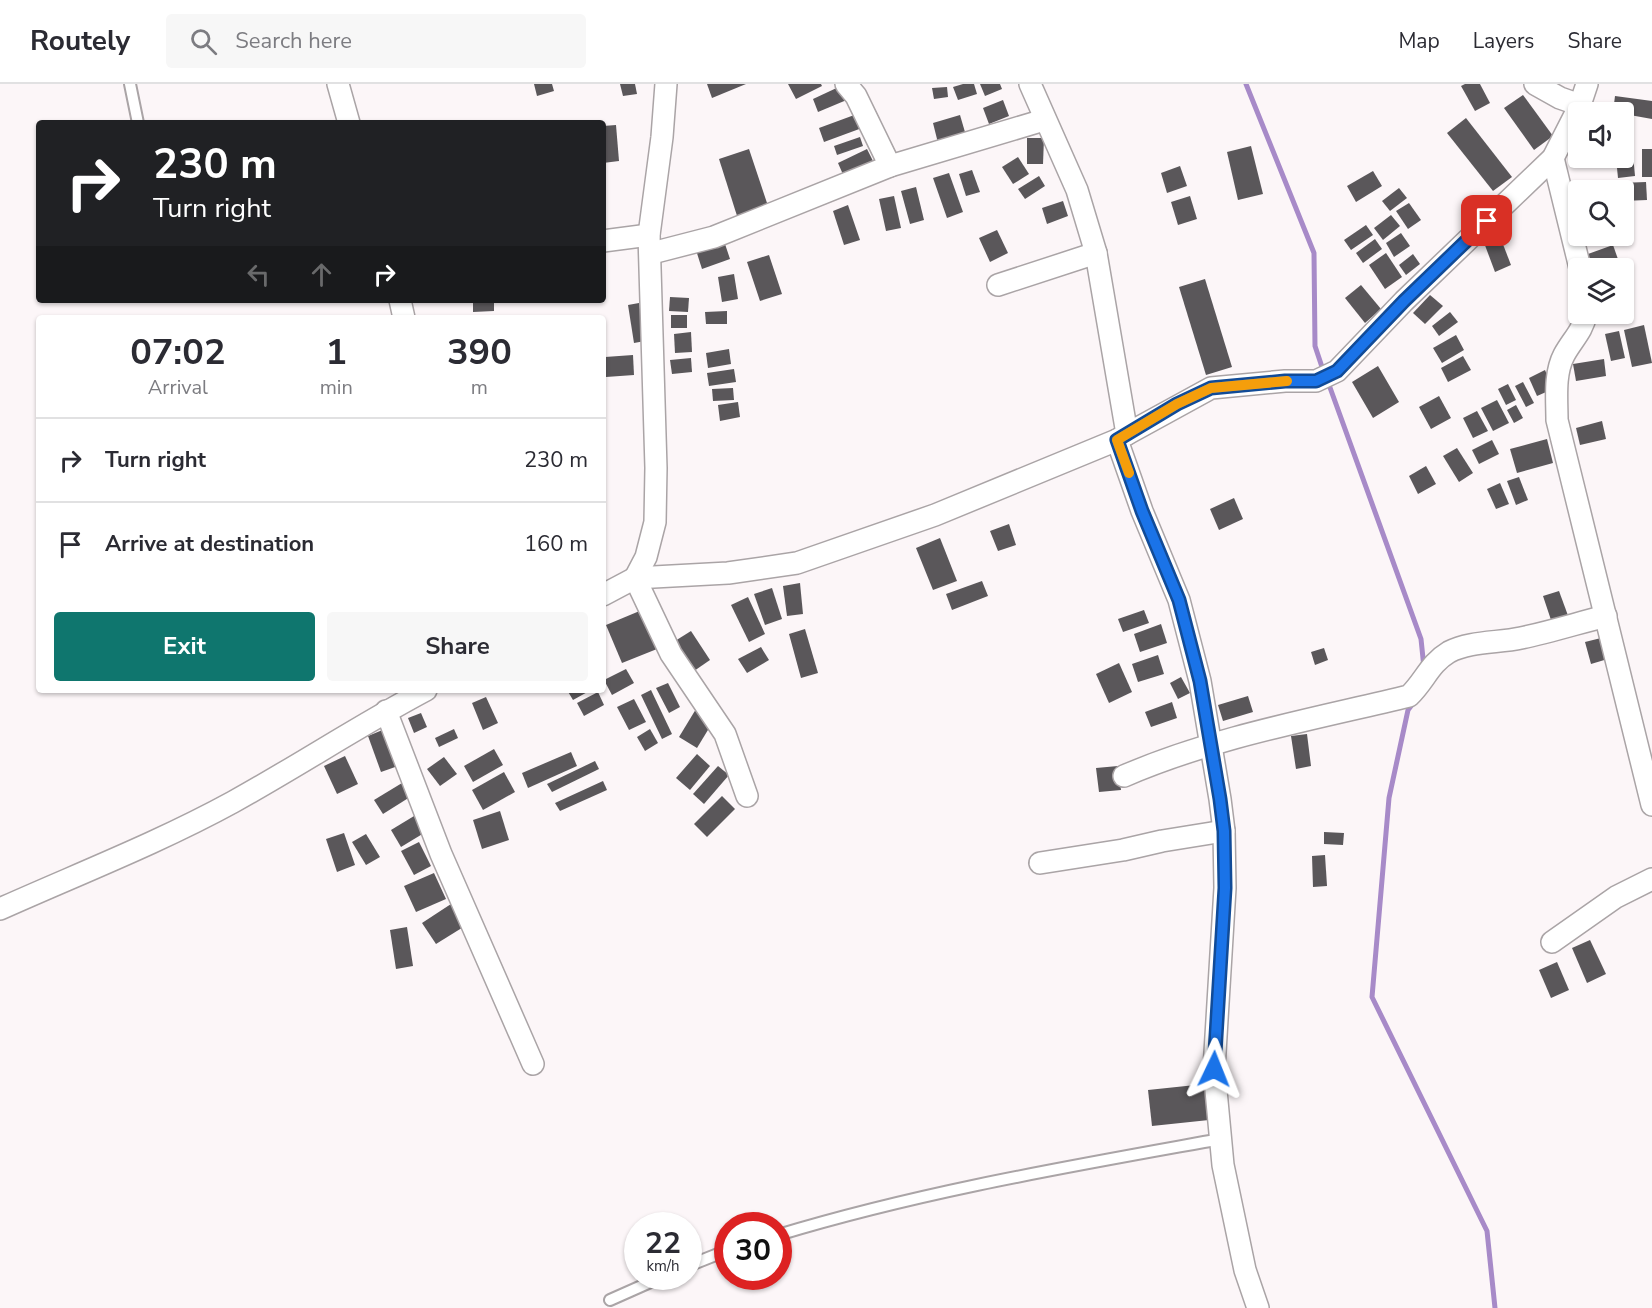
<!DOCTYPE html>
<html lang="en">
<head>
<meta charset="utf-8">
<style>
  body { margin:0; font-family:"Nunito Sans",sans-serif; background:#f7f7f7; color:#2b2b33; height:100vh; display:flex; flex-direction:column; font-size:22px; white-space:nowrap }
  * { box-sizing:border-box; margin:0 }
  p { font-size:20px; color:#7c7c81 }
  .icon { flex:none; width:33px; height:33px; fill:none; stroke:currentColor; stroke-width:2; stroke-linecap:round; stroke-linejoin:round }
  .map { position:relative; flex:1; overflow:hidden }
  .details { position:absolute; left:36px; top:231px; width:570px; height:378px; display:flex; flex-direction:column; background:#fff; border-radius:6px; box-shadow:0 2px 4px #0004 }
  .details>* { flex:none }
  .hud { position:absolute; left:36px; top:36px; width:570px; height:183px; border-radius:6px; box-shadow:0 2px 4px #0004; background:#202124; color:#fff; overflow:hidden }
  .buttons { position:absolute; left:1568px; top:18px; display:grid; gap:12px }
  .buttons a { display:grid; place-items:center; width:66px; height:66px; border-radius:6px; background:#fff; box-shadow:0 2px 4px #0004; font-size:30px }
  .speed { position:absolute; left:624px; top:1128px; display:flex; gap:12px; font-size:30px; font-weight:700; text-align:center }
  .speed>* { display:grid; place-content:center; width:78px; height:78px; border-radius:50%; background:#fff; box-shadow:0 2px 4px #0004; line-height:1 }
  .speed small { font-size:15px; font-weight:400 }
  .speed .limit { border:9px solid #d22; background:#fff; color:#111 }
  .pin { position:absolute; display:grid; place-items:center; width:51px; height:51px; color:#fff; margin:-26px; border-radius:12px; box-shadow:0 3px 9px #0006 }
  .me { position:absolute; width:66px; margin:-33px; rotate:2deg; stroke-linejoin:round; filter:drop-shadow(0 0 4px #0008) }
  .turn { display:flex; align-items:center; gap:21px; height:126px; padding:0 18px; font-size:27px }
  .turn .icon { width:78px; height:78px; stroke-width:2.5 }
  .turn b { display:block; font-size:42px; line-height:51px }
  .lanes { display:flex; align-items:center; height:57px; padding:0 18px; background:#0003; justify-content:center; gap:30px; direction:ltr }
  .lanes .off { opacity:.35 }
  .eta { display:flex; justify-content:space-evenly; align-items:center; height:102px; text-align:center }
  .eta b { font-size:36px; font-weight:700; line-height:42px }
  .button { display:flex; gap:12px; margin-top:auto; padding:12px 18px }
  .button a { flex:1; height:69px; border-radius:6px; background:#0f766e; color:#fff; font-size:24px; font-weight:700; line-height:69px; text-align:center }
  .button a+a { background:#f7f7f7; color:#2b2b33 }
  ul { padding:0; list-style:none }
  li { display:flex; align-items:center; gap:18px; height:84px; padding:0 18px; border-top:2px solid #e1e1e2 }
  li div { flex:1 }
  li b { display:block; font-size:22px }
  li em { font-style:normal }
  header { display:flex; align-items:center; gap:36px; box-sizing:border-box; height:84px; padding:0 30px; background:#fff; border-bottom:2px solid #e1e1e2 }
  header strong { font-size:28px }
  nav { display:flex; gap:33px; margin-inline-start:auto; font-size:21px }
  .search { width:420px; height:54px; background:#f7f7f7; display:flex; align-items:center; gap:15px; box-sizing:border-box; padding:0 21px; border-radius:6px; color:#7c7c81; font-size:22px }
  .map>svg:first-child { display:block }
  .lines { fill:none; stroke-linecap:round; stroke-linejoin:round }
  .stream { stroke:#a78ac8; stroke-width:5 }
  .building { fill:#5a575a }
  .lane-casing { stroke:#aaa4a6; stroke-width:14 }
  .street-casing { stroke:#aaa4a6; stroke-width:24 }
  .lane { stroke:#fff; stroke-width:10 }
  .street { stroke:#fff; stroke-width:21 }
  .route-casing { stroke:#114b97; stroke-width:15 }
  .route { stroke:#1a73e8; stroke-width:10 }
  .slow { stroke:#f59e0b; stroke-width:10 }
</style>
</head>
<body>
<header>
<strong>Routely</strong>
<div class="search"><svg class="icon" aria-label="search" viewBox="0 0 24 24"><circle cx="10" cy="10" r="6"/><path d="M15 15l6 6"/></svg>Search here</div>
<nav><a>Map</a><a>Layers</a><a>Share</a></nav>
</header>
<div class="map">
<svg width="1652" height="1224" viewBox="0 0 1652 1224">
  <rect width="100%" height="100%" fill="#fcf6f8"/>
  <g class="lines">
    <g class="stream">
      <polyline points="1246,0 1314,169 1315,262 1324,289"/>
      <polyline points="1328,298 1421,555 1424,584"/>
      <polyline points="1414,618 1408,626 1389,714 1372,913 1487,1147 1495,1224"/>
    </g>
  </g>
  <g class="building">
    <polygon points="534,0 552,0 554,7 537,12"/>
    <polygon points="620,0 635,0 637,10 623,12"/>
    <polygon points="707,0 746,0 712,14"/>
    <polygon points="788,0 821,0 822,2 796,15"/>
    <polygon points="963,0 974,0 977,10 958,16 953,3"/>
    <polygon points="980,0 1000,0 1002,5 985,12"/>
    <polygon points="1465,0 1480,0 1490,19 1475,27 1461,2"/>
    <polygon points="843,1 849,15 818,28 813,15"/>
    <polygon points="947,3 948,13 934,15 932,4"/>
    <polygon points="1523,11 1553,52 1534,66 1504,24"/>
    <polygon points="1615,12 1652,17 1652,35 1613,28"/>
    <polygon points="1003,16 1009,32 989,40 983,24"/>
    <polygon points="857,30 862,44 824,58 819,44"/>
    <polygon points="960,31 967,55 939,63 933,39"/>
    <polygon points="1466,34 1512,93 1493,107 1447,49"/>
    <polygon points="616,41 619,77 603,79 603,42"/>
    <polygon points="860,53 863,62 837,71 834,62"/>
    <polygon points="1027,54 1044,54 1043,80 1027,80"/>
    <polygon points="1251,62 1263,110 1238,116 1227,68"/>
    <polygon points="749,65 769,125 738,135 719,75"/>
    <polygon points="867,65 875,81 845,95 838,79"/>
    <rect x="1642" y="65" width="10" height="28"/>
    <polygon points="1633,70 1635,92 1618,94 1616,74"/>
    <polygon points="1018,73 1029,90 1013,100 1002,83"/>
    <polygon points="1180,82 1187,102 1167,109 1161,89"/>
    <polygon points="972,86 980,108 966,112 959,90"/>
    <polygon points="1373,87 1382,102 1356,118 1347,102"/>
    <polygon points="949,89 963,128 947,134 933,94"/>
    <polygon points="1039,92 1045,102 1025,115 1018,105"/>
    <polygon points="1646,98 1647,116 1623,117 1620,99"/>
    <polygon points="916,103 924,136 910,140 901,107"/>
    <polygon points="1399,104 1407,114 1390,127 1382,117"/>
    <polygon points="894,112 901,144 886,147 879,115"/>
    <polygon points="1190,112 1197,135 1178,141 1171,118"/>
    <polygon points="1063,117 1068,132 1047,140 1042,124"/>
    <polygon points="1409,119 1421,136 1408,145 1396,127"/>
    <polygon points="848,121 860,156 844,161 833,127"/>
    <polygon points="1391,131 1400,142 1383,156 1374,144"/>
    <polygon points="1366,141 1373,151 1351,166 1344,156"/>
    <polygon points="997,146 1008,169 990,178 979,154"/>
    <polygon points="1401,149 1410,162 1394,173 1386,159"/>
    <polygon points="1499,150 1511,181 1495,188 1483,156"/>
    <polygon points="723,154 730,175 702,185 695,163"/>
    <polygon points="1375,155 1382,165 1363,179 1356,169"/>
    <polygon points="1613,161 1619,178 1593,184 1588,170"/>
    <polygon points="1386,169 1402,193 1385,205 1369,181"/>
    <polygon points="1413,170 1420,180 1406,191 1399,181"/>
    <polygon points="769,171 782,210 760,217 747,178"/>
    <polygon points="734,190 738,215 722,218 718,193"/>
    <polygon points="1205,195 1232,283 1206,291 1179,203"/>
    <polygon points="1361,201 1381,225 1365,239 1345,214"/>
    <polygon points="1430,211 1443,222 1425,240 1413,229"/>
    <polygon points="670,213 689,214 688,228 669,227"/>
    <polygon points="473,216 494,216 494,227 473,228"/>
    <polygon points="639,219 645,257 634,259 628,221"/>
    <polygon points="727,227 727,240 706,240 705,228"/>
    <polygon points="1450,228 1458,238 1439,252 1432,242"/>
    <rect x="671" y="231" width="16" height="13"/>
    <polygon points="1644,241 1652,279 1632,283 1624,246"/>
    <polygon points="1619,247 1625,274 1611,277 1605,250"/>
    <polygon points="691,248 692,268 675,269 674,250"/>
    <polygon points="1456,251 1464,266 1442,279 1433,264"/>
    <polygon points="729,265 731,280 708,284 706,269"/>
    <polygon points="633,271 634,291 606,293 605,273"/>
    <polygon points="1463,272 1471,286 1448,298 1441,284"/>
    <polygon points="691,274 692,288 672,290 670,276"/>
    <polygon points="1604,275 1606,292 1576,297 1573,280"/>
    <polygon points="1378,282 1399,318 1373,334 1352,298"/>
    <polygon points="734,285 736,298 709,302 707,289"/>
    <polygon points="1545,286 1553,305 1537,312 1529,294"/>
    <polygon points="1523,298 1534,319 1526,323 1515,302"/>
    <polygon points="1508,300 1516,316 1506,321 1498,305"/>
    <polygon points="733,304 734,316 713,317 712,305"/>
    <polygon points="1439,312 1451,334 1431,345 1419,323"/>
    <polygon points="1497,316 1509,339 1493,347 1481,324"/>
    <polygon points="738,318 740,333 720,337 718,321"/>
    <polygon points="1516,321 1523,334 1514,339 1507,326"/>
    <polygon points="1477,327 1488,347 1473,354 1463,334"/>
    <polygon points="1602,337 1606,355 1580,361 1576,344"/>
    <polygon points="1547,355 1553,379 1517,389 1510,365"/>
    <polygon points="1492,356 1499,370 1479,380 1472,366"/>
    <polygon points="1457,364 1473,389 1459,398 1443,372"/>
    <polygon points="1426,382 1436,400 1418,410 1409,392"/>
    <polygon points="1519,393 1528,416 1516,421 1507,397"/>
    <polygon points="1500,399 1509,420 1496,425 1487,405"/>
    <polygon points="1234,414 1243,435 1219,446 1210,425"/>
    <polygon points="1009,440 1016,461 998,467 990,447"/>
    <polygon points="940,454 957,497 933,506 916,464"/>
    <polygon points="982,497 988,512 952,526 946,510"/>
    <polygon points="800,499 803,530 787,532 783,502"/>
    <polygon points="772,504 782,535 765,541 754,510"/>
    <polygon points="1559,507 1570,537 1553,542 1543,512"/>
    <polygon points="748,513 765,550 749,558 731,521"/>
    <polygon points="642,526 657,565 622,579 606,541"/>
    <polygon points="1144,526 1149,539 1123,548 1118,535"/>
    <polygon points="1161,540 1167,559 1140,568 1134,550"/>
    <polygon points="805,545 818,589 801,594 789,550"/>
    <polygon points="691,547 710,576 694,587 675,557"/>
    <polygon points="1605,553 1611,574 1591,580 1585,558"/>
    <polygon points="761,563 769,576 747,589 738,575"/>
    <polygon points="1324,564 1328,576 1315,581 1311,568"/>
    <polygon points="1158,571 1164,590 1138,598 1132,580"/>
    <polygon points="1119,579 1132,608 1109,619 1096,590"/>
    <polygon points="626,585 634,599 612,611 604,596"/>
    <polygon points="1181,593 1190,609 1178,615 1170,599"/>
    <polygon points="668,599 680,623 669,629 656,604"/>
    <polygon points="567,606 591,606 573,616"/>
    <polygon points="651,606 672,650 662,655 641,611"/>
    <polygon points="598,608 604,621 584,632 577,619"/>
    <polygon points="1248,612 1253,628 1223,637 1218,621"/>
    <polygon points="486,613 498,639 483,646 472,619"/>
    <polygon points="634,615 646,638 629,646 617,623"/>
    <polygon points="1172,618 1177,634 1151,643 1145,628"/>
    <polygon points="696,625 714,636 697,664 679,653"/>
    <polygon points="421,629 427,643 414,649 408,634"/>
    <polygon points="385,645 398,682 381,688 368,652"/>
    <polygon points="454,645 458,654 439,663 435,654"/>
    <polygon points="650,645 658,659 645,667 637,653"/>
    <polygon points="1307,650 1311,682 1296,685 1291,652"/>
    <polygon points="494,665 503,681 473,698 464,682"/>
    <polygon points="571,668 577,682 528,704 522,689"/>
    <polygon points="697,670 710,682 690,706 676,694"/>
    <polygon points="345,672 358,700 337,710 324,682"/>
    <polygon points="444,673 457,690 440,702 427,685"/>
    <polygon points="595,677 599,685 552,708 547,700"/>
    <polygon points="718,682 729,691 704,720 693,710"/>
    <polygon points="1118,682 1121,706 1099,708 1096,684"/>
    <polygon points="504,688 515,708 483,726 472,706"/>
    <polygon points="603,697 607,706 560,727 555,719"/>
    <polygon points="402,699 410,713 383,730 374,716"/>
    <polygon points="722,712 735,725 707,753 694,740"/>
    <polygon points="500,727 509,756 482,765 473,736"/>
    <polygon points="419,729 429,746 401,763 391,746"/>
    <polygon points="1324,748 1344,749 1343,761 1324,760"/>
    <polygon points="344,749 355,781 337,788 326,755"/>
    <polygon points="366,750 380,773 366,781 352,758"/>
    <polygon points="419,758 431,782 414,791 401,767"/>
    <polygon points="1325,771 1327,802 1313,803 1312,772"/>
    <polygon points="434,789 446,815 416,828 404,802"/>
    <polygon points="451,820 465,842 436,860 422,839"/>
    <polygon points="407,843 413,882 396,885 390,846"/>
    <polygon points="1590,856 1606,890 1587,899 1572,864"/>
    <polygon points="1557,878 1569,906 1551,914 1539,886"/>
    <polygon points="1205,1000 1209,1036 1152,1042 1148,1006"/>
  </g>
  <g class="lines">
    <defs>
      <g id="lane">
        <polyline points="130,0 138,39"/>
        <path d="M 778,1151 C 923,1107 1072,1082 1221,1055"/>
        <polyline points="688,1182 728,1166"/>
        <polyline points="610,1216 664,1192"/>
      </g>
      <g id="street">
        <polyline points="338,0 349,39"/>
        <polyline points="666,0 662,53 649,151 656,384 655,438 646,473 635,494 671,570 725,650 747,712"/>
        <polyline points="846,0 856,12 890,82"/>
        <polyline points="1030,0 1077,106 1096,169 1127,350 1117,356 1142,427 1179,516 1200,597 1220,715 1224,747 1225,804 1214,985 1223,1081 1245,1186 1258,1224"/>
        <polyline points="1535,0 1560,14 1580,21"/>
        <polyline points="1553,74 1580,184"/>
        <polyline points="603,157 649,151"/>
        <polyline points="652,169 714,153 890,82 1044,36"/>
        <polyline points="998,201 1096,169"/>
        <polyline points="400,216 404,234"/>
        <path d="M 1586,230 C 1583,247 1572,256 1564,271 C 1554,290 1557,315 1557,336 L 1652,721"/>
        <polyline points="1127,350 1211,304 1285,297 1316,297 1337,287 1404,217 1553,74 1580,21 1587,0"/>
        <polyline points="603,511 635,494 728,489 797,479 935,431 1117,356"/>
        <polyline points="386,627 441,770 533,980"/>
        <path d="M 1124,692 C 1214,653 1314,635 1409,612 C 1425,597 1429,580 1449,568 C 1470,557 1498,559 1521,554 C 1550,548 1578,539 1606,532"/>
        <polyline points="1040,779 1123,766 1162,757 1224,747"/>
        <path d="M 0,825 C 78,790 158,759 233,718 C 298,682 360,641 426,606"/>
        <polyline points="1552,858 1616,813 1652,795"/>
      </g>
    </defs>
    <use href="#lane" class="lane-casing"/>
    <use href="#street" class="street-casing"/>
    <use href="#lane" class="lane"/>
    <use href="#street" class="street"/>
  </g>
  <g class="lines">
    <defs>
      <polyline id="route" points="1214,985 1225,804 1224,747 1220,715 1200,597 1179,516 1142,427 1117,356 1177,320 1211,304 1285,297 1316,297 1337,287 1404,217 1487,137"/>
    </defs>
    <use href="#route" class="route-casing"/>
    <use href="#route" class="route"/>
    <polyline class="slow" points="1129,389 1117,356 1177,320 1211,304 1287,297"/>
  </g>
</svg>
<div class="buttons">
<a><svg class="icon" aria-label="sound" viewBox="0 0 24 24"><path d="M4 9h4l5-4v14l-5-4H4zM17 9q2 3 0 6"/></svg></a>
<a><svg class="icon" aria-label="search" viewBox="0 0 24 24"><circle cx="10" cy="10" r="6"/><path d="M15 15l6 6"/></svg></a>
<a><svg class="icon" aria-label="layers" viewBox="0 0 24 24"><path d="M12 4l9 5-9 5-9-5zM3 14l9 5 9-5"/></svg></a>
</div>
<div class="speed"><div>22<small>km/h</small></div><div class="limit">30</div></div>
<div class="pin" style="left:1487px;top:137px;background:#d93025"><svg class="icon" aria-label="arrive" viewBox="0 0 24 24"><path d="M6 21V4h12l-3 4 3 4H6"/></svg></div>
<svg class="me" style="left:1214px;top:985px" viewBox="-20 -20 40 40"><path d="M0-17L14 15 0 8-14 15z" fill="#1a73e8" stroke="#fff" stroke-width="4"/></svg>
<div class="hud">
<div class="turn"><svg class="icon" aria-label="right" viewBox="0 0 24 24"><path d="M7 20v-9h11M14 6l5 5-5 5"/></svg><div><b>230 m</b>Turn right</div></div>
<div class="lanes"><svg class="icon off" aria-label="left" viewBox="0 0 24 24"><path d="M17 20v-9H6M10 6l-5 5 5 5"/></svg><svg class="icon off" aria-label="ahead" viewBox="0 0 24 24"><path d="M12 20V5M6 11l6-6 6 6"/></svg><svg class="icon" aria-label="right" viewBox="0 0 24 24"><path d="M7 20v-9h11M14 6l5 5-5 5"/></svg></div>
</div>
<section class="details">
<div class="eta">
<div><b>07:02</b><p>Arrival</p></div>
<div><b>1</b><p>min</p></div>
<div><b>390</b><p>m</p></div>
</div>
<ul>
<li><svg class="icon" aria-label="right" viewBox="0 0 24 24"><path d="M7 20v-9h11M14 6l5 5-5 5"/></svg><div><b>Turn right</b></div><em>230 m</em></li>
<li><svg class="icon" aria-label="arrive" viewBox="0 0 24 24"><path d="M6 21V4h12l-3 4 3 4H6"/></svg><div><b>Arrive at destination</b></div><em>160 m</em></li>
</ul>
<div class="button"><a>Exit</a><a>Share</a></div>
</section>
</div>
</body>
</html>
